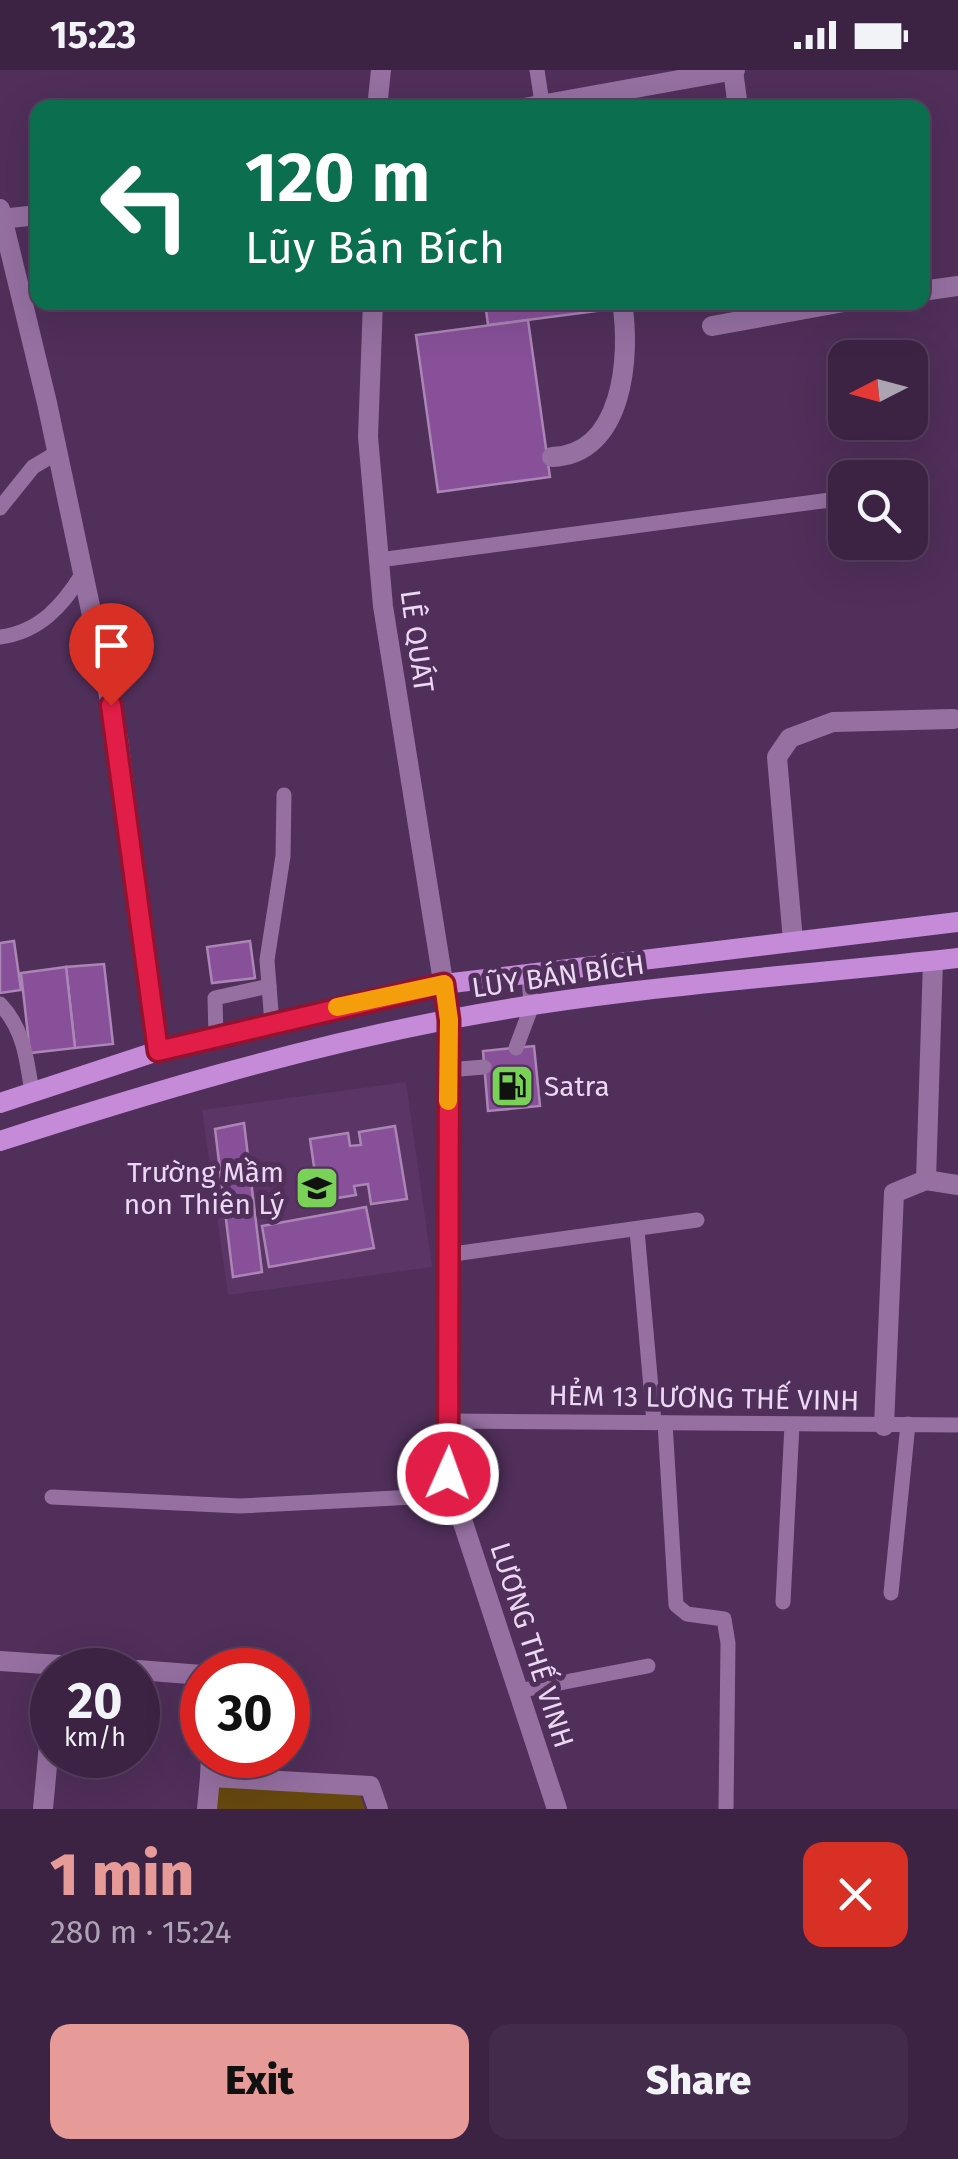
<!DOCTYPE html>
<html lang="en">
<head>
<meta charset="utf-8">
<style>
  body { margin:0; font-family:"Fira Sans",sans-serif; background:#432b4b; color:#f1f3f6; height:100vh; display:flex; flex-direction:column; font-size:38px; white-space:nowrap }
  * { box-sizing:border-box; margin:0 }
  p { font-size:32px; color:#aca4b2 }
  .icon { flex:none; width:55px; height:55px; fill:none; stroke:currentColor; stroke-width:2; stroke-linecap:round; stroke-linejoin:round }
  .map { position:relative; height:1739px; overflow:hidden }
  .side { display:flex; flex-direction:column; background:#3c2344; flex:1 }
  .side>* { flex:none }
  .guide { position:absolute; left:30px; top:30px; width:900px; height:210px; border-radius:20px; box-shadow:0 10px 40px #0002,0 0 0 2px #55405d; background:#0b6e4f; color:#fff; overflow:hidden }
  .needle { width:65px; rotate:264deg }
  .fabs { position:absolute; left:828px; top:270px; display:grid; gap:20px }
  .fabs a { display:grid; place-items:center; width:100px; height:100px; border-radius:20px; background:#3c2344; box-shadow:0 10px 40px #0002,0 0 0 2px #55405d; font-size:50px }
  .speed { position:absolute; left:30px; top:1578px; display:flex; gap:20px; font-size:50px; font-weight:700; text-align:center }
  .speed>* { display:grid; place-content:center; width:130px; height:130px; border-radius:50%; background:#3c2344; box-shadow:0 10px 40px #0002,0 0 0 2px #55405d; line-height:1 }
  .speed small { font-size:25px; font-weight:400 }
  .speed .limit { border:15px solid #d22; background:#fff; color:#111 }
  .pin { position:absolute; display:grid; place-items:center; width:85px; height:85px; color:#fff; margin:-102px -42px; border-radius:50% 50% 50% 0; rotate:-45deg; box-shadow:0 0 10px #0007 }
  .pin .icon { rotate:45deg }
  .me { position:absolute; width:110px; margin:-55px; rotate:2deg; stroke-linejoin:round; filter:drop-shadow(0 0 8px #0008) }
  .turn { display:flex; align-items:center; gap:35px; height:210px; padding:0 50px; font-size:45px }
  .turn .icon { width:130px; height:130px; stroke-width:2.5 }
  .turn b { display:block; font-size:70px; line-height:85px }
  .round { display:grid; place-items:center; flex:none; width:105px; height:105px; border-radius:20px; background:#432b4b }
  .headline { display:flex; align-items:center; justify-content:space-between; height:170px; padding:0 50px }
  h1 { font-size:60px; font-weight:800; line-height:75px; color:#e69b98 }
  .cta { display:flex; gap:20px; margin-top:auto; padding:20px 50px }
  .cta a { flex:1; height:115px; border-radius:20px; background:#e69b98; color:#111; font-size:40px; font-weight:800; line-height:115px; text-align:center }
  .cta a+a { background:#432b4b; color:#f1f3f6 }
  .status { display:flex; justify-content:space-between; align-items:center; height:70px; padding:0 50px; background:#3c2344; direction:ltr }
  .status svg { height:28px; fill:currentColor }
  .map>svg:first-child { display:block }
  .built { fill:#5b3566 }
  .green { fill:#66480f }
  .building { fill:#875098; stroke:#aa85b6; stroke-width:2.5 }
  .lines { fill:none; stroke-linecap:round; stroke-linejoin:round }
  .lane { stroke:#9570a1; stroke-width:15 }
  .street { stroke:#9570a1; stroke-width:20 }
  .secondary { stroke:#c58bd8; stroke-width:20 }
  .route-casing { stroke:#92132f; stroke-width:25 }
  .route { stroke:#e11d48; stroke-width:18 }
  .slow { stroke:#f59e0b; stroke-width:18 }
  .labels { text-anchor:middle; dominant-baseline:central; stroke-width:10; stroke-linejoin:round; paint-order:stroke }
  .street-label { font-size:28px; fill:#ebd8f2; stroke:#502f5a }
  .poi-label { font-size:28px; fill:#ebd8f2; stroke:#502f5a; text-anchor:start }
</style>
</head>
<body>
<div class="status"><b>15:23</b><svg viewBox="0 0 49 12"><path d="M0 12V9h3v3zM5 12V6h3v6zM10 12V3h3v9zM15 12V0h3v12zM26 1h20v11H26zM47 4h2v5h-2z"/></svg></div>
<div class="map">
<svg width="958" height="1739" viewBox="0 0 958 1739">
  <rect width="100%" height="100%" fill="#502f5a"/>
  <polygon class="built" points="406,1012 432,1197 228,1225 202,1040"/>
  <polygon class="green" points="211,1716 359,1722 365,1739 210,1739"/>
  <g class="building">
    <polygon points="485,232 596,232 597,241 488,255"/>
    <polygon points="528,250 550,407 438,422 416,265"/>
    <polygon points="14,871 21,920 0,923 0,873"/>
    <polygon points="250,871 255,908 212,913 207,877"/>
    <polygon points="104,894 113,974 75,978 66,897"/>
    <polygon points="66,897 75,978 30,983 21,903"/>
    <polygon points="534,976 540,1036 488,1041 483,981"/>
    <polygon points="244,1053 262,1202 233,1207 215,1059"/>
    <polygon points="395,1056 407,1129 371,1134 368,1114 354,1116 356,1125 319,1131 310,1069 348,1063 350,1076 361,1075 359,1062"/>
    <polygon points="366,1137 374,1178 269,1197 262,1156"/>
  </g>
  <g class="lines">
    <g class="lane">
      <polyline points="537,0 542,33"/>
      <polyline points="0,438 33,397 58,382"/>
      <polyline points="379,490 845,428"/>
      <path d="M 0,567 C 40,562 63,535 83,503"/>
      <path d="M 0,934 C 24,959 27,990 32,1023"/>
      <polyline points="272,954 267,890 283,786 284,725"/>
      <polyline points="216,967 215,928 269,916"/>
      <polyline points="516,978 531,938 529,903"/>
      <polyline points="448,1000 484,997"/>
      <polyline points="637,1160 654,1352"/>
      <polyline points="446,1185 697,1150"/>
      <polyline points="449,1351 958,1355"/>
      <polyline points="665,1353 676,1535 687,1544 724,1549 728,1573 726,1739"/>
      <polyline points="52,1427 240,1436 454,1425"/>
      <polyline points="891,1523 908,1354"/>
      <polyline points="783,1532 792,1355"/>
      <polyline points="518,1621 648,1596"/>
    </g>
    <g class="street">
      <polyline points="733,0 738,38"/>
      <polyline points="377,38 381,0"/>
      <polyline points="524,38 735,0"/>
      <polyline points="0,139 47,333 118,668 158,981"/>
      <polyline points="0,149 38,145"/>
      <polyline points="922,221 958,216"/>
      <polyline points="373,232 368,367 383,536 449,949 447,1404 557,1739"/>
      <polyline points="712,256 844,232"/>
      <path d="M 552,387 C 623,385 631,287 622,232"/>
      <polyline points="793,871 777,687 790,668 833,652 953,649"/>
      <polyline points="926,1110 933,891"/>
      <polyline points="884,1356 894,1123 926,1110 958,1115"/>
      <polyline points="0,1591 134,1600"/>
      <polyline points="138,1600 202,1605"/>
      <polyline points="211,1685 210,1707 370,1716 378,1739"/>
      <polyline points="43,1739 52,1642"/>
      <polyline points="207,1739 210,1707"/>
    </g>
    <g class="secondary">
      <polyline points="0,1033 158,981 444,914 958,852"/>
      <path d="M 0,1071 C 149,1023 292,980 446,950 C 614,917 788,907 958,888"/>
    </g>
  </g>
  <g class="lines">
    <defs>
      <polyline id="route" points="111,635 158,981 444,914 449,950 448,1404"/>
    </defs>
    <use href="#route" class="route-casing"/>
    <use href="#route" class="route"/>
    <polyline class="slow" points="337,937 444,914 449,950 448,1031"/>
  </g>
  <defs>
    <symbol id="fuel-square" viewBox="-11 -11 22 22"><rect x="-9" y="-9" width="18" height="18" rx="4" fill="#79d157" stroke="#502f5a"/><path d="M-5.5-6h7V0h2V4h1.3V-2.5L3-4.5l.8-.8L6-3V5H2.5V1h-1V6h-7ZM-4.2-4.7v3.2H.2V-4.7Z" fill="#111"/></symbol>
    <symbol id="school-square" viewBox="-11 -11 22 22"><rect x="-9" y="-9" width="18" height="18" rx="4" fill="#79d157" stroke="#502f5a"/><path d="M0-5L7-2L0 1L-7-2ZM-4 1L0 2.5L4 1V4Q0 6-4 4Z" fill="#111"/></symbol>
  </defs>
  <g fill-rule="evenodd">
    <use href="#fuel-square" x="487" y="991" width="50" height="50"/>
    <use href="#school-square" x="292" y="1093" width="50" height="50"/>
  </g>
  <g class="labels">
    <g class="street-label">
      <text transform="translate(417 571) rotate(82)">LÊ QUÁT</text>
      <text transform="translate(558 906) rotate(-8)">LŨY BÁN BÍCH</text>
      <text transform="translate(704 1328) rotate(1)">HẺM 13 LƯƠNG THẾ VINH</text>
      <text transform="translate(532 1575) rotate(72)">LƯƠNG THẾ VINH</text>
    </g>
    <g class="poi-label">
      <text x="544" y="1016">Satra</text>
      <text x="284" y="1102" text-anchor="end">Trường Mầm<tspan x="284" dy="32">non Thiên Lý</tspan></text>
    </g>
  </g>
</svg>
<div class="fabs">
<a><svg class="needle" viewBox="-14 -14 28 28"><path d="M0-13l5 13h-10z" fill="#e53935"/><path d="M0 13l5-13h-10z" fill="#aca4b2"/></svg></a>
<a><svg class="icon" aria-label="search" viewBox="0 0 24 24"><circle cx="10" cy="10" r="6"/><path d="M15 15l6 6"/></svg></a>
</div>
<div class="speed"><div>20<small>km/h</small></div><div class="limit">30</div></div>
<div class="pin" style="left:111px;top:635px;background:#d93025"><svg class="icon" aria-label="arrive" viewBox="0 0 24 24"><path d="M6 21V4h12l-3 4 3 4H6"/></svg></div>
<svg class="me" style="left:448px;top:1404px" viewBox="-20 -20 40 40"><circle r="17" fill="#e11d48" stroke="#fff" stroke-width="3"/><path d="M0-11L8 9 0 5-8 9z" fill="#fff"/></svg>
<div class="guide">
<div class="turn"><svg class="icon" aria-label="left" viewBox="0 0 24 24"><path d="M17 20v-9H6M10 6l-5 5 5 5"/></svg><div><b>120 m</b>Lũy Bán Bích</div></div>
</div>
</div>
<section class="side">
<div class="headline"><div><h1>1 min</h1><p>280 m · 15:24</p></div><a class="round" style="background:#d93025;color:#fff"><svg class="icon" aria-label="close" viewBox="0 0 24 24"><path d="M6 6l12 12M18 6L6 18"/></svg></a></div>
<div class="cta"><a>Exit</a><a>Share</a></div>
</section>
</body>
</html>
